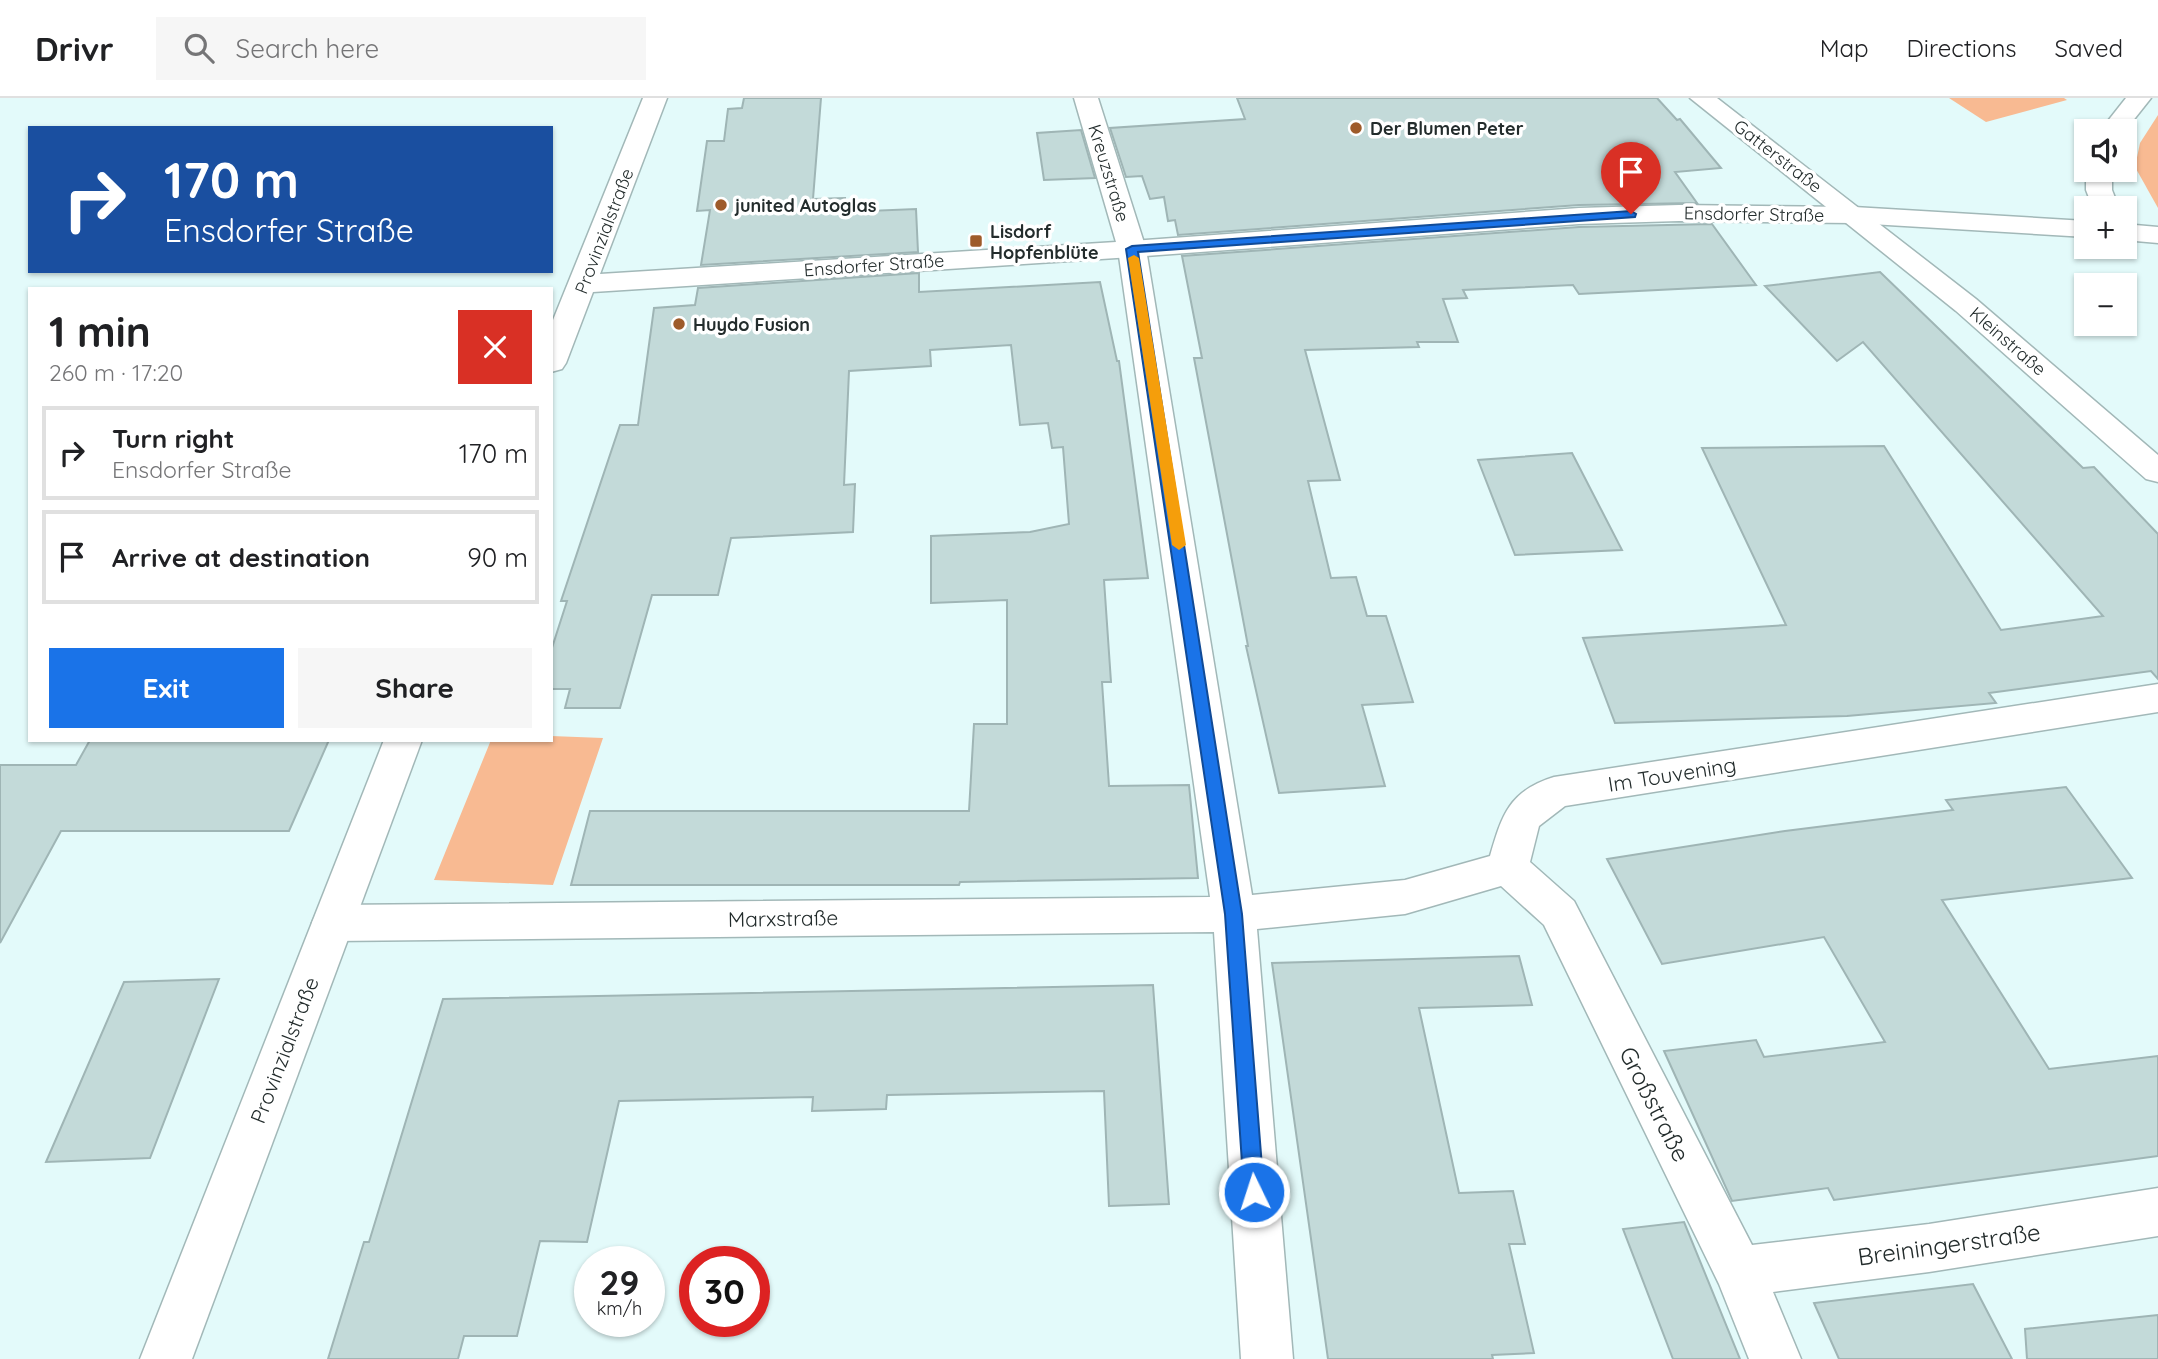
<!DOCTYPE html>
<html lang="en">
<head>
<meta charset="utf-8">
<style>
  body { margin:0; font-family:Quicksand,sans-serif; background:#f6f6f6; color:#202124; height:100vh; display:flex; flex-direction:column; font-size:26px; white-space:nowrap }
  * { box-sizing:border-box; margin:0 }
  p { font-size:23px; color:#757577 }
  .icon { flex:none; width:38px; height:38px; fill:none; stroke:currentColor; stroke-width:2; stroke-linecap:round; stroke-linejoin:round }
  .map { position:relative; flex:1; overflow:hidden }
  .panel { position:absolute; left:28px; top:189px; width:525px; height:455px; display:flex; flex-direction:column; background:#fff; border-radius:0px; box-shadow:0 2px 5px #0004 }
  .panel>* { flex:none }
  .top-card { position:absolute; left:28px; top:28px; width:525px; height:147px; border-radius:0px; box-shadow:0 2px 5px #0004; background:#1a4fa0; color:#fff; overflow:hidden }
  .tools { position:absolute; left:2074px; top:21px; display:grid; gap:14px }
  .tools a { display:grid; place-items:center; width:63px; height:63px; border-radius:0px; background:#fff; box-shadow:0 2px 5px #0004; font-size:35px }
  .speed { position:absolute; left:574px; top:1148px; display:flex; gap:14px; font-size:35px; font-weight:700; text-align:center }
  .speed>* { display:grid; place-content:center; width:91px; height:91px; border-radius:50%; background:#fff; box-shadow:0 2px 5px #0004; line-height:1 }
  .speed small { font-size:18px; font-weight:400 }
  .speed .limit { border:10px solid #d22; background:#fff; color:#111 }
  .pin { position:absolute; display:grid; place-items:center; width:60px; height:60px; color:#fff; margin:-72px -30px; border-radius:50% 50% 50% 0; rotate:-45deg; box-shadow:0 0 7px #0007 }
  .pin .icon { rotate:45deg }
  .me { position:absolute; width:77px; margin:-38px; rotate:356deg; stroke-linejoin:round; filter:drop-shadow(0 0 5px #0008) }
  .turn { display:flex; align-items:center; gap:24px; height:147px; padding:0 21px; font-size:32px }
  .turn .icon { width:91px; height:91px; stroke-width:2.5 }
  .turn b { display:block; font-size:49px; line-height:60px }
  .round { display:grid; place-items:center; flex:none; width:74px; height:74px; border-radius:0px; background:#f6f6f6 }
  .summary { display:flex; align-items:center; justify-content:space-between; height:119px; padding:0 21px }
  h1 { font-size:42px; font-weight:700; line-height:52px }
  .cta { display:flex; gap:14px; margin-top:auto; padding:14px 21px }
  .cta a { flex:1; height:80px; border-radius:0px; background:#1a73e8; color:#fff; font-size:28px; font-weight:700; line-height:80px; text-align:center }
  .cta a+a { background:#f6f6f6; color:#202124 }
  ul { padding:0; list-style:none }
  li { display:flex; align-items:center; gap:21px; height:94px; margin:0 14px 10px; padding:0 7px; border:4px solid #e0e0e0; border-radius:0px }
  li div { flex:1 }
  li b { display:block; font-size:26px }
  li em { font-style:normal }
  header { display:flex; align-items:center; gap:42px; box-sizing:border-box; height:98px; padding:0 35px; background:#fff; border-bottom:2px solid #e0e0e0 }
  header strong { font-size:33px }
  nav { display:flex; gap:38px; margin-inline-start:auto; font-size:24px }
  .search { width:490px; height:63px; background:#f6f6f6; display:flex; align-items:center; gap:18px; box-sizing:border-box; padding:0 24px; border-radius:0px; color:#757577; font-size:26px }
  .map>svg:first-child { display:block }
  .green { fill:#f8ba92 }
  .building { fill:#c3dad9; stroke:#9fb5b5; stroke-width:2 }
  .lines { fill:none; stroke-linecap:round; stroke-linejoin:round }
  .street-casing { stroke:#a2b8b8; stroke-width:3 }
  .secondary-casing { stroke:#a2b8b8; stroke-width:3 }
  .street { fill:#fff; fill-rule:evenodd }
  .secondary { fill:#fff; fill-rule:evenodd }
  .route { fill:#1a73e8; stroke:#114b97; stroke-width:2 }
  .slow { fill:#f59e0b }
  .poi-dot { fill:#9e5b2a; stroke:#fff; stroke-width:2.5 }
  .labels { text-anchor:middle; dominant-baseline:central; stroke-width:7; stroke-linejoin:round; paint-order:stroke }
  .far-poi-label { font-size:18px; font-weight:bold; fill:#232c2c; stroke:#fff; text-anchor:start }
  .far-street-label { font-size:18px; fill:#232c2c; stroke:#fff }
  .street-label { font-size:21px; fill:#232c2c; stroke:#fff }
  .near-street-label { font-size:24px; fill:#232c2c; stroke:#fff }
</style>
</head>
<body>
<header>
<strong>Drivr</strong>
<div class="search"><svg class="icon" aria-label="search" viewBox="0 0 24 24"><circle cx="10" cy="10" r="6"/><path d="M15 15l6 6"/></svg>Search here</div>
<nav><a>Map</a><a>Directions</a><a>Saved</a></nav>
</header>
<div class="map">
<svg width="2158" height="1261" viewBox="0 0 2158 1261">
  <rect width="100%" height="100%" fill="#e3fafa"/>
  <g class="green">
    <polygon points="1949,0 2064,0 2067,2 1986,24"/>
    <polygon points="2158,17 2158,110 2135,69 2140,45"/>
    <polygon points="551,638 603,640 553,787 434,782 491,642 551,642"/>
  </g>
  <g class="building">
    <polygon points="744,0 821,0 813,101 845,100 844,114 916,111 918,154 701,167 710,112 697,113 707,43 724,43 728,11 742,10"/>
    <polygon points="1237,0 1657,0 1677,22 1680,21 1721,70 1675,74 1697,105 1579,107 1178,137 1175,122 1168,123 1164,99 1150,101 1142,78 1126,79 1110,30 1245,21"/>
    <polygon points="1081,32 1095,80 1044,82 1037,35"/>
    <polygon points="1712,126 1756,187 1579,196 1573,187 1463,192 1467,200 1443,201 1458,244 1417,244 1419,249 1305,252 1340,382 1308,383 1331,480 1356,479 1367,518 1386,518 1413,604 1362,607 1385,688 1279,695 1246,548 1248,548 1194,260 1202,260 1182,158 1579,129"/>
    <polygon points="1880,174 2083,370 2094,369 2158,436 2158,581 2151,573 1989,595 1996,605 1847,618 1615,625 1583,540 1786,527 1702,350 1884,348 2001,532 2103,518 1863,244 1837,263 1765,188"/>
    <polygon points="919,175 919,194 1100,184 1117,263 1119,263 1148,480 1104,482 1111,584 1102,584 1109,688 1189,687 1198,780 960,784 959,787 571,787 590,713 969,713 974,626 1007,626 1007,502 931,505 931,438 1030,434 1069,426 1063,349 1052,350 1048,325 1020,327 1011,247 930,252 931,268 849,273 844,387 855,386 853,434 731,440 718,497 652,497 620,610 565,610 570,591 551,591 551,553 567,503 561,503 620,327 638,327 654,210 695,207 698,190"/>
    <polygon points="1572,355 1622,452 1515,457 1478,362"/>
    <polygon points="90,642 329,642 289,733 61,733 0,845 0,667 76,667"/>
    <polygon points="2066,689 2132,780 1942,802 2049,971 2158,958 2158,1058 1834,1102 1828,1090 1732,1103 1664,953 1756,942 1764,959 1885,944 1824,839 1662,866 1607,761 1785,733 1953,712 1946,702"/>
    <polygon points="1519,858 1532,907 1419,910 1459,1095 1513,1093 1525,1146 1509,1146 1534,1255 1492,1257 1493,1261 1328,1261 1272,865"/>
    <polygon points="219,881 150,1060 46,1064 124,884"/>
    <polygon points="1153,887 1169,1106 1109,1108 1104,993 887,997 886,1011 812,1013 813,999 619,1003 587,1144 540,1143 517,1238 464,1238 458,1261 328,1261 364,1144 369,1144 443,901"/>
    <polygon points="1684,1124 1740,1261 1673,1261 1623,1131"/>
    <polygon points="1973,1186 2012,1261 1839,1261 1814,1205"/>
    <polygon points="2158,1217 2158,1261 2027,1261 2025,1231"/>
  </g>
  <g class="lines">
    <defs>
      <g id="street">
        <path d="M 1074,0 L 1098,0 L 1146,151 L 1252,797 L 1405,782 L 1490,758 C 1502,717 1509,693 1554,679 L 2158,586 L 2158,614 L 1565,708 L 1539,728 L 1530,764 L 1574,803 L 1752,1147 L 1929,1126 L 2158,1090 L 2158,1138 L 1929,1174 L 1773,1194 L 1801,1261 L 1749,1261 L 1719,1186 L 1544,827 L 1501,788 L 1405,816 L 1257,831 L 1293,1261 L 1241,1261 L 1214,834 L 333,843 L 318,838 L 312,825 L 318,812 L 333,807 L 1210,799 L 1118,151 Z"/>
        <polygon points="1690,0 1717,0 1976,201 2158,357 2158,384 2146,381 1956,213"/>
        <polygon points="2126,0 2151,0 2124,34 2100,33"/>
        <polygon points="2086,72 2112,72 2112,92 2119,110 2093,110 2086,92"/>
      </g>
      <g id="secondary">
        <polygon points="643,0 667,0 600,176 1132,143 1579,110 1679,107 1854,109 2086,123 2086,139 1854,125 1679,123 1579,126 1132,159 593,194 566,265 562,271 551,274 551,227"/>
        <polygon points="2124,126 2158,129 2158,145 2124,142"/>
        <polygon points="384,642 422,642 192,1261 140,1261"/>
      </g>
    </defs>
    <use href="#street" class="street-casing"/>
    <use href="#secondary" class="secondary-casing"/>
    <use href="#street" class="street"/>
    <use href="#secondary" class="secondary"/>
  </g>
  <polygon class="route" points="1631,113 1636,116 1635,119 1138,154 1242,816 1264,1094 1261,1101 1254,1104 1247,1101 1244,1094 1225,816 1126,151 1132,148"/>
  <polygon class="slow" points="1134,157 1139,160 1186,447 1179,452 1172,447 1128,160"/>
  <g class="poi-dot">
    <circle cx="1356" cy="30" r="7"/>
    <circle cx="721" cy="107" r="7"/>
    <rect x="969" y="136" width="14" height="14" rx="3.5"/>
    <circle cx="679" cy="226" r="7"/>
  </g>
  <g class="labels">
    <g class="far-poi-label">
      <text x="1370" y="30">Der Blumen Peter</text>
      <text x="735" y="107">junited Autoglas</text>
      <text x="990" y="133">Lisdorf<tspan x="990" dy="21">Hopfenblüte</tspan></text>
      <text x="693" y="226">Huydo Fusion</text>
    </g>
    <g class="far-street-label">
      <text transform="translate(1778 58) rotate(38)">Gatterstraße</text>
      <text transform="translate(1109 75) rotate(73)">Kreuzstraße</text>
      <text transform="translate(1754 116) rotate(1)">Ensdorfer Straße</text>
      <text transform="translate(604 133) rotate(-69)">Provinzialstraße</text>
      <text transform="translate(874 167) rotate(-4)">Ensdorfer Straße</text>
      <text transform="translate(2008 243) rotate(41)">Kleinstraße</text>
    </g>
    <g class="street-label">
      <text transform="translate(1672 676) rotate(-9)">Im Touvening</text>
      <text transform="translate(783 820) rotate(-1)">Marxstraße</text>
      <text transform="translate(284 952) rotate(-69)">Provinzialstraße</text>
    </g>
    <g class="near-street-label">
      <text transform="translate(1655 1006) rotate(63)">Großstraße</text>
      <text transform="translate(1949 1146) rotate(-8)">Breiningerstraße</text>
    </g>
  </g>
</svg>
<div class="tools">
<a><svg class="icon" aria-label="sound" viewBox="0 0 24 24"><path d="M4 9h4l5-4v14l-5-4H4zM17 9q2 3 0 6"/></svg></a>
<a>+</a>
<a>−</a>
</div>
<div class="speed"><div>29<small>km/h</small></div><div class="limit">30</div></div>
<div class="pin" style="left:1631px;top:116px;background:#d93025"><svg class="icon" aria-label="arrive" viewBox="0 0 24 24"><path d="M6 21V4h12l-3 4 3 4H6"/></svg></div>
<svg class="me" style="left:1254px;top:1094px" viewBox="-20 -20 40 40"><circle r="17" fill="#1a73e8" stroke="#fff" stroke-width="3"/><path d="M0-11L8 9 0 5-8 9z" fill="#fff"/></svg>
<div class="top-card">
<div class="turn"><svg class="icon" aria-label="right" viewBox="0 0 24 24"><path d="M7 20v-9h11M14 6l5 5-5 5"/></svg><div><b>170 m</b>Ensdorfer Straße</div></div>
</div>
<section class="panel">
<div class="summary"><div><h1>1 min</h1><p>260 m · 17:20</p></div><a class="round" style="background:#d93025;color:#fff"><svg class="icon" aria-label="close" viewBox="0 0 24 24"><path d="M6 6l12 12M18 6L6 18"/></svg></a></div>
<ul>
<li><svg class="icon" aria-label="right" viewBox="0 0 24 24"><path d="M7 20v-9h11M14 6l5 5-5 5"/></svg><div><b>Turn right</b><p>Ensdorfer Straße</p></div><em>170 m</em></li>
<li><svg class="icon" aria-label="arrive" viewBox="0 0 24 24"><path d="M6 21V4h12l-3 4 3 4H6"/></svg><div><b>Arrive at destination</b></div><em>90 m</em></li>
</ul>
<div class="cta"><a>Exit</a><a>Share</a></div>
</section>
</div>
</body>
</html>
